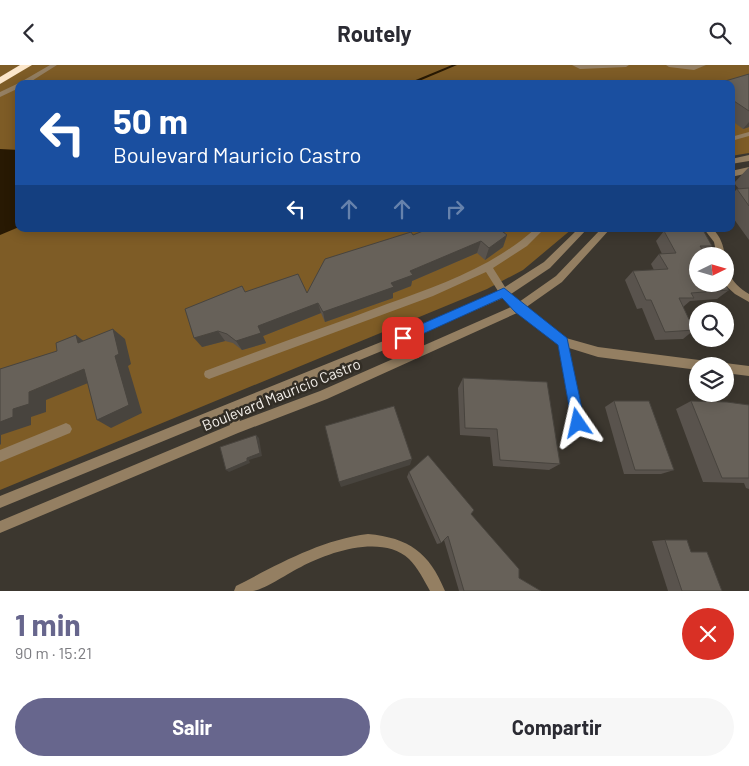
<!DOCTYPE html>
<html lang="es">
<head>
<meta charset="utf-8">
<style>
  body { margin:0; font-family:Barlow,sans-serif; background:#f7f7f7; color:#2b2b33; height:100vh; display:flex; flex-direction:column; font-size:19px; white-space:nowrap }
  * { box-sizing:border-box; margin:0 }
  p { font-size:16px; color:#7c7c81 }
  .icon { flex:none; width:28px; height:28px; fill:none; stroke:currentColor; stroke-width:2; stroke-linecap:round; stroke-linejoin:round }
  .map { position:relative; height:526px; overflow:hidden }
  .details { display:flex; flex-direction:column; background:#fff; flex:1 }
  .details>* { flex:none }
  .hud { position:absolute; left:15px; top:15px; width:720px; height:152px; border-radius:10px; box-shadow:0 2px 12px #0003; background:#1a4fa0; color:#fff; overflow:hidden }
  .needle { width:32px; rotate:85deg }
  .buttons { position:absolute; left:689px; top:182px; display:grid; gap:10px }
  .buttons a { display:grid; place-items:center; width:45px; height:45px; border-radius:50%; background:#fff; box-shadow:0 2px 12px #0003; font-size:25px }
  .pin { position:absolute; display:grid; place-items:center; width:42px; height:42px; color:#fff; margin:-21px; border-radius:10px; box-shadow:0 2px 8px #0006 }
  .me { position:absolute; width:55px; margin:-28px; rotate:349deg; stroke-linejoin:round; filter:drop-shadow(0 0 4px #0008) }
  .turn { display:flex; align-items:center; gap:18px; height:105px; padding:0 15px; font-size:22px }
  .turn .icon { width:65px; height:65px; stroke-width:2.5 }
  .turn b { display:block; font-size:35px; line-height:42px }
  .lanes { display:flex; align-items:center; height:48px; padding:0 15px; background:#0003; justify-content:center; gap:25px; direction:ltr }
  .lanes .off { opacity:.35 }
  .round { display:grid; place-items:center; flex:none; width:52px; height:52px; border-radius:26px; background:#f7f7f7 }
  .headline { display:flex; align-items:center; justify-content:space-between; height:85px; padding:0 15px }
  h1 { font-size:30px; font-weight:700; line-height:38px; color:#67668d }
  .primary-button { display:flex; gap:10px; margin-top:auto; padding:10px 15px }
  .primary-button a { flex:1; height:58px; border-radius:30px; background:#67668d; color:#fff; font-size:20px; font-weight:700; line-height:58px; text-align:center }
  .primary-button a+a { background:#f7f7f7; color:#2b2b33 }
  header { display:flex; justify-content:space-between; align-items:center; height:65px; padding:0 15px; background:#fff; font-size:22px; font-weight:700 }
  .map>svg:first-child { display:block }
  .green { fill:#7e5c26 }
  .water { fill:#281903 }
  .lines { fill:none; stroke-linecap:round; stroke-linejoin:round }
  .stream { fill:#281903; fill-rule:evenodd }
  .service { fill:#947f62; fill-rule:evenodd }
  .minor { fill:#947f62; fill-rule:evenodd }
  .motorway { fill:#fbe6ca; fill-rule:evenodd }
  .wall { fill:#59534d }
  .shaded-wall { fill:#48443e }
  .building { fill:#676159; stroke:#48443e }
  .route { fill:#1a73e8; stroke:#114b97 }
  .labels { text-anchor:middle; dominant-baseline:central; stroke-width:5; stroke-linejoin:round; paint-order:stroke }
  .street-label { font-size:15px; fill:#f6f2ed; stroke:#322d25 }
</style>
</head>
<body>
<header><svg class="icon" aria-label="back" viewBox="0 0 24 24"><path d="M15 5l-7 7 7 7"/></svg>Routely<svg class="icon" aria-label="search" viewBox="0 0 24 24"><circle cx="10" cy="10" r="6"/><path d="M15 15l6 6"/></svg></header>
<div class="map">
<svg width="749" height="526" viewBox="0 0 749 526">
  <rect width="100%" height="100%" fill="#3c372f"/>
  <polygon class="green" points="0,0 749,0 749,88 731,91 731,19 19,19 19,164 572,164 523,205 487,224 0,425"/>
  <polygon class="water" points="0,84 19,85 19,162 0,170"/>
  <g class="lines">
    <polygon class="stream" points="452,0 457,0 412,19 406,19"/>
    <g class="service">
      <polygon points="50,0 57,0 27,19 19,19 19,23 0,32 0,27 19,18"/>
      <polygon points="572,0 629,0 626,2 580,4"/>
      <polygon points="666,0 706,0 694,5 669,2"/>
    </g>
    <g class="minor">
      <polygon points="749,67 749,71 731,76 731,72"/>
      <polygon points="749,90 749,96 731,99 731,94"/>
      <polygon points="749,102 749,108 731,112 731,106"/>
      <path d="M 535,164 L 544,164 L 527,181 L 493,203 L 505,222 L 544,197 L 578,164 L 587,164 L 550,203 L 511,229 L 519,237 L 556,211 L 601,164 L 610,164 L 562,217 L 525,243 L 566,273 L 598,282 L 707,296 L 711,298 L 712,301 L 698,301 L 698,305 L 598,292 L 569,283 L 584,358 L 582,362 L 578,364 L 574,362 L 572,358 L 558,279 L 517,248 L 327,334 L 238,368 L 0,468 L 0,456 L 230,360 L 227,350 L 0,443 L 0,431 L 381,277 L 498,226 L 486,207 L 433,231 L 209,314 L 205,312 L 204,309 L 205,306 C 265,283 327,262 387,239 C 440,220 492,202 535,164 ZM 503,233 L 511,242 L 320,326 L 240,356 L 236,346 L 389,283 Z"/>
      <path d="M 704,164 L 713,164 C 721,173 723,179 725,191 L 725,192 L 717,191 L 714,177 Z"/>
      <path d="M 725,206 L 728,207 C 733,217 739,223 749,229 L 749,237 L 735,229 L 725,220 Z"/>
      <polygon points="725,298 749,301 749,311 725,308 725,301 721,301"/>
      <polygon points="66,358 70,360 72,364 70,368 0,397 0,385"/>
      <path d="M 368,469 C 409,473 429,487 445,526 L 430,526 C 424,515 418,503 409,494 C 382,469 329,487 301,502 C 290,507 264,525 253,526 C 247,526 240,526 234,526 L 236,521 C 279,499 320,475 368,469 Z"/>
    </g>
    <polygon class="motorway" points="20,0 32,0 0,19 0,12"/>
  </g>
  <g class="wall">
    <polygon points="749,9 749,62 743,64 731,55 731,19"/>
    <polygon points="749,102 749,175 731,150 731,130 737,124 739,124 734,118"/>
    <polygon points="428,164 509,164 504,167 507,170 503,182 485,195 477,188 412,216 411,221 393,228 393,233 325,257 321,248 263,271 266,278 242,285 233,278 225,276 202,282 242,221 245,227 307,228 413,170"/>
    <polygon points="664,166 712,181 705,188 729,225 717,234 690,236 683,242 694,265 683,274 655,275 642,243 637,244 625,215 633,206 654,205 651,199 659,189 662,189 656,176"/>
    <polygon points="463,313 560,399 549,405 493,401 490,372 460,370 458,323"/>
    <polygon points="614,336 674,405 661,409 624,409 605,342"/>
    <polygon points="691,336 749,340 749,424 746,423 744,418 703,417 676,344"/>
    <polygon points="409,407 471,449 519,513 541,526 459,526 444,475 441,478 437,479 407,412"/>
    <polygon points="665,475 691,487 722,526 668,526 652,476"/>
  </g>
  <g class="shaded-wall">
    <polygon points="749,57 749,62 743,64"/>
    <polygon points="498,164 509,164 494,175"/>
    <polygon points="507,170 503,182 485,195 489,183"/>
    <polygon points="481,176 477,188 412,216 411,221 393,228 393,233 325,257 323,247 391,218 410,206"/>
    <polygon points="318,238 321,248 263,271 266,278 242,285 236,276 258,261"/>
    <polygon points="113,264 125,274 131,299 128,301 142,348 111,363 97,355 115,291"/>
    <polygon points="218,266 225,276 202,282 194,273"/>
    <polygon points="76,270 90,281 78,278"/>
    <polygon points="84,304 98,314 46,335 46,347 31,352 31,360 1,370 1,379 0,380 0,357 29,327"/>
    <polygon points="256,370 259,373 262,391 249,395 250,398 229,407 226,405 247,393"/>
    <polygon points="412,394 410,400 341,422 339,417"/>
  </g>
  <g class="building">
    <polygon points="749,9 749,46 731,34 731,19 715,19"/>
    <polygon points="749,123 749,141 737,124"/>
    <polygon points="428,164 499,164 507,170 489,183 481,176 410,206 413,210 391,218 394,222 323,247 318,238 258,261 261,268 236,276 227,269 218,266 194,273 185,244 242,221 245,227 298,209 307,228 325,194 411,167 413,170"/>
    <polygon points="703,165 712,181 700,181 707,191 698,191 698,219 725,219 729,225 691,228 694,233 679,233 694,265 665,267 651,235 646,235 633,206 668,204 659,189 676,188 664,166"/>
    <polygon points="113,264 119,289 115,291 129,340 97,355 84,304 29,327 29,339 13,344 13,352 0,357 0,304 57,286 56,278 76,270 78,278"/>
    <polygon points="463,313 547,317 560,399 500,395 497,364 465,363"/>
    <polygon points="614,336 649,336 674,405 635,405"/>
    <polygon points="691,336 727,337 749,340 749,413 722,413"/>
    <polygon points="394,341 412,394 339,417 325,361"/>
    <polygon points="256,370 260,388 247,393 247,396 226,405 220,382"/>
    <polygon points="428,390 474,445 471,449 519,504 519,513 541,526 464,526 448,471 441,478 409,407"/>
    <polygon points="665,475 687,475 691,487 707,487 722,526 682,526"/>
  </g>
  <polygon class="route" points="504,223 567,273 585,358 583,363 578,365 574,363 572,358 558,280 515,247 502,233 407,276 399,276 399,269"/>
  <g class="labels">
    <g class="street-label">
      <text transform="translate(281 329) rotate(-22)">Boulevard Mauricio Castro</text>
    </g>
  </g>
</svg>
<div class="buttons">
<a><svg class="needle" viewBox="-14 -14 28 28"><path d="M0-13l5 13h-10z" fill="#e53935"/><path d="M0 13l5-13h-10z" fill="#7c7c81"/></svg></a>
<a><svg class="icon" aria-label="search" viewBox="0 0 24 24"><circle cx="10" cy="10" r="6"/><path d="M15 15l6 6"/></svg></a>
<a><svg class="icon" aria-label="layers" viewBox="0 0 24 24"><path d="M12 4l9 5-9 5-9-5zM3 14l9 5 9-5"/></svg></a>
</div>
<div class="pin" style="left:403px;top:273px;background:#d93025"><svg class="icon" aria-label="arrive" viewBox="0 0 24 24"><path d="M6 21V4h12l-3 4 3 4H6"/></svg></div>
<svg class="me" style="left:578px;top:358px" viewBox="-20 -20 40 40"><path d="M0-17L14 15 0 8-14 15z" fill="#1a73e8" stroke="#fff" stroke-width="4"/></svg>
<div class="hud">
<div class="turn"><svg class="icon" aria-label="left" viewBox="0 0 24 24"><path d="M17 20v-9H6M10 6l-5 5 5 5"/></svg><div><b>50 m</b>Boulevard Mauricio Castro</div></div>
<div class="lanes"><svg class="icon" aria-label="left" viewBox="0 0 24 24"><path d="M17 20v-9H6M10 6l-5 5 5 5"/></svg><svg class="icon off" aria-label="ahead" viewBox="0 0 24 24"><path d="M12 20V5M6 11l6-6 6 6"/></svg><svg class="icon off" aria-label="ahead" viewBox="0 0 24 24"><path d="M12 20V5M6 11l6-6 6 6"/></svg><svg class="icon off" aria-label="right" viewBox="0 0 24 24"><path d="M7 20v-9h11M14 6l5 5-5 5"/></svg></div>
</div>
</div>
<section class="details">
<div class="headline"><div><h1>1 min</h1><p>90 m · 15:21</p></div><a class="round" style="background:#d93025;color:#fff"><svg class="icon" aria-label="close" viewBox="0 0 24 24"><path d="M6 6l12 12M18 6L6 18"/></svg></a></div>
<div class="primary-button"><a>Salir</a><a>Compartir</a></div>
</section>
</body>
</html>
